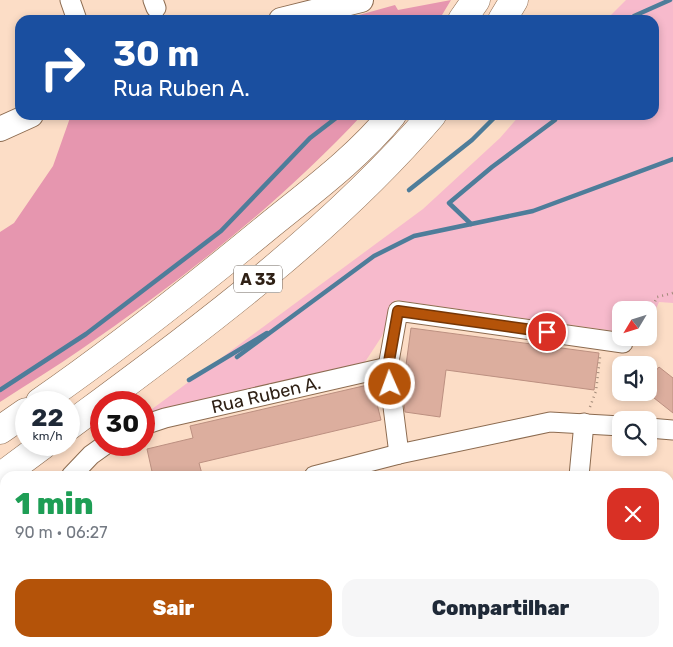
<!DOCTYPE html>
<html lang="pt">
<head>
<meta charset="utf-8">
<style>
  body { margin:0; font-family:Rubik,sans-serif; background:#f6f6f7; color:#1f2937; height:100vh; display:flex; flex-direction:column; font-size:19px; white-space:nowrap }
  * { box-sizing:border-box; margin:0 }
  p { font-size:16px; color:#747a83 }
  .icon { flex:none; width:28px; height:28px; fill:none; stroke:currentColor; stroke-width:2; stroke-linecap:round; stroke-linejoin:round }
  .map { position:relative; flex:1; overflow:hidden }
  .side { position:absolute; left:0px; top:471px; width:674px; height:176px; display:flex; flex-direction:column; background:#fff; border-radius:15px 15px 0 0; box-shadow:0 2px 8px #0003 }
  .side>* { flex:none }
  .top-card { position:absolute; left:15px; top:15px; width:644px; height:105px; border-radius:15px; box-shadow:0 2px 8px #0003; background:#1a4fa0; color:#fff; overflow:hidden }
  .needle { width:32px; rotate:232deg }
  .tools { position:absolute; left:612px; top:301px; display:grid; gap:10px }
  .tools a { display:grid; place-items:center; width:45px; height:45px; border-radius:10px; background:#fff; box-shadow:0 2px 8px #0003; font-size:25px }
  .speed { position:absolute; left:15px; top:391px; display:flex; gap:10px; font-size:25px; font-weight:700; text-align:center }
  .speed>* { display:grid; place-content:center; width:65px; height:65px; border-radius:50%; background:#fff; box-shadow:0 2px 8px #0003; line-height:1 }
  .speed small { font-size:12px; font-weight:400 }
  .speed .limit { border:8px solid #d22; background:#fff; color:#111 }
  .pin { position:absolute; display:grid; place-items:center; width:42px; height:42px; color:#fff; margin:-21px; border:2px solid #fff; border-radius:50%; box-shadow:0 1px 5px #0007 }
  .me { position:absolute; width:55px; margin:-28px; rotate:358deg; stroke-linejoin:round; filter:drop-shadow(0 0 4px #0008) }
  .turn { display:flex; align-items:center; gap:18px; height:105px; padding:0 15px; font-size:22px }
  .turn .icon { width:65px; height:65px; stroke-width:2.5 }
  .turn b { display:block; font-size:35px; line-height:42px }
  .round { display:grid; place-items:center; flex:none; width:52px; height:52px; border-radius:15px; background:#f6f6f7 }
  .head { display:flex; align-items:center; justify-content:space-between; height:85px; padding:0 15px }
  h1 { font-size:30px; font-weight:800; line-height:38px; color:#1e9e55 }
  .button { display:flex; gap:10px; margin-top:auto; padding:10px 15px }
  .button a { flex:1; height:58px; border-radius:15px; background:#b45309; color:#fff; font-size:20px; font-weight:800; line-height:58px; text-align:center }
  .button a+a { background:#f6f6f7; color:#1f2937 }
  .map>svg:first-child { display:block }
  .green { fill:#f7bacc }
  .forest { fill:#e696af }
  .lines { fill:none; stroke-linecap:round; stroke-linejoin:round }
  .stream { stroke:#4e7d9a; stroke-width:4.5 }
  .building { fill:#dcae9e; stroke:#bc9081 }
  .minor-casing { stroke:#8c6b50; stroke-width:21 }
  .major-casing { stroke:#8c6b50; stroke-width:26 }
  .highway-casing { stroke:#8c6b50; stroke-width:29 }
  .path { stroke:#a28a79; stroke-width:2.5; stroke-dasharray:1 4; stroke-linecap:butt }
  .minor { stroke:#fff; stroke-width:19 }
  .major { stroke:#fff; stroke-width:24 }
  .highway { stroke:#fff; stroke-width:28 }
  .route-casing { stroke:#753606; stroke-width:12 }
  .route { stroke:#b45309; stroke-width:9 }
  .labels { text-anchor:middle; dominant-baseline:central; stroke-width:5; stroke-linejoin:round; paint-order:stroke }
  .shield { fill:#fff; stroke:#6d645c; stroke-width:1 }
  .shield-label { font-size:16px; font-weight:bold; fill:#2f2116 }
  .street-label { font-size:18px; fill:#2f2116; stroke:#fff }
</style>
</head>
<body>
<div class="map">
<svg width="673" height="647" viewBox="0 0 673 647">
  <rect width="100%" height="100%" fill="#fcddc6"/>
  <g class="green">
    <polygon points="626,0 673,0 673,303 659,302 649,324 649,310 621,310 621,332 395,300 382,336 365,362 144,420 144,415 423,209 500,138 520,115 654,115 654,20 606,20"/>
    <polygon points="5,511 5,546 0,553 0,514"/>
  </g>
  <g class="forest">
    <polygon points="451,0 439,20 341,20 395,5 398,10"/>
    <path d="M 71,115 L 362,115 C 280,203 182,280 83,348 C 56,367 27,384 0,402 L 0,232 L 14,223 L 53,166 Z"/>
  </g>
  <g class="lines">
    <g class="stream">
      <polyline points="631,20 634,16 670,0"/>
      <polyline points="409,190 472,140 497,115"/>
      <polyline points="471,224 449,203 492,167 555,120 550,115"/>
      <polyline points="237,357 374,256 414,236 533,211 673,159"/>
      <polyline points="189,380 267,333"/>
      <polyline points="0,390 86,334 221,231 310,138 340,115"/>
    </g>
  </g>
  <g class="building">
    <polygon points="411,328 599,353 594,390 446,370 440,417 405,412 404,403 409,365 406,365"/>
    <polygon points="659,367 673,378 673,413 649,394 649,379"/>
    <polygon points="372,384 381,420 199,463 202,474 153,476 147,449 193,438 190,426"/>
  </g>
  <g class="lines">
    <defs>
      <g id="minor">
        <polyline points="70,0 77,20"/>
        <polyline points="153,0 156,8"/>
        <polyline points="144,425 165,418 388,367"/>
        <polyline points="649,428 673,430"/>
        <polyline points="399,454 388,367 398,311 623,343"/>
        <polyline points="71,476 91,455 105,445"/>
        <polyline points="314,476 399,454 550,422 621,426"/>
        <polyline points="579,476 584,423"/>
        <polyline points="0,569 5,563"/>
        <polyline points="446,642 447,647"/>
        <polyline points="52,647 56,642"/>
        <polyline points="216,647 229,642"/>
      </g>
      <g id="major">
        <polyline points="281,20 361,0"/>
        <polyline points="0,129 31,115"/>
      </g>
      <g id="highway">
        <polyline points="462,20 476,0"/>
        <polyline points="502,20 514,0"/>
        <path d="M 40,402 C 118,348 192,289 265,229 C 309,193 356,159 392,115"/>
        <path d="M 69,426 C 197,331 328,236 432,115"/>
        <polyline points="0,430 26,412"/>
        <polyline points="0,477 43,445"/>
      </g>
    </defs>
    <use href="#minor" class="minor-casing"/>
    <use href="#major" class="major-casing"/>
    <use href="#highway" class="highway-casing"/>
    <g class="path">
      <polyline points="649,315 657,297 673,293"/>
      <polyline points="590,407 596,391 600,357"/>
    </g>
    <use href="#minor" class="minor"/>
    <use href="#major" class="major"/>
    <use href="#highway" class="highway"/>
  </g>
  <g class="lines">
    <defs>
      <polyline id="route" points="390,384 388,367 398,311 547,332"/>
    </defs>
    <use href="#route" class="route-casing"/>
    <use href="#route" class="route"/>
  </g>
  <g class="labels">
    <rect class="shield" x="234" y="265.5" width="48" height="27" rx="4"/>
    <g class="shield-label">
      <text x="258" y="279">A 33</text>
    </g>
    <g class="street-label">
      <text transform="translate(266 395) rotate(-13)">Rua Ruben A.</text>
    </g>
  </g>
</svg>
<div class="tools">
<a><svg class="needle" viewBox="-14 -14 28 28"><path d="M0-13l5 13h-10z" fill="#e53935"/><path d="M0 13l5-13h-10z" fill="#747a83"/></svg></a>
<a><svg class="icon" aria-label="sound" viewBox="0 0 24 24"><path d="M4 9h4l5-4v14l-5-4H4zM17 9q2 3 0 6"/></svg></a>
<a><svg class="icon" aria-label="search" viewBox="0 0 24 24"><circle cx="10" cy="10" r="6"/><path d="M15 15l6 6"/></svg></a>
</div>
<div class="speed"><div>22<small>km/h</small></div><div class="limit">30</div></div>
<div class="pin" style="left:547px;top:332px;background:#d93025"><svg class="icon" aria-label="arrive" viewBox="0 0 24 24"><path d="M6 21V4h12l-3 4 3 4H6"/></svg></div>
<svg class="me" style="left:390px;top:384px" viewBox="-20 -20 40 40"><circle r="17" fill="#b45309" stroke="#fff" stroke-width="3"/><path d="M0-11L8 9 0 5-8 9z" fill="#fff"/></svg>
<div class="top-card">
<div class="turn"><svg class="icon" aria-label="right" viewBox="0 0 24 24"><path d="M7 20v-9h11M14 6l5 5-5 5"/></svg><div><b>30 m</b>Rua Ruben A.</div></div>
</div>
<section class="side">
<div class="head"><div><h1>1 min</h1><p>90 m · 06:27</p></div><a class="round" style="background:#d93025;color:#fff"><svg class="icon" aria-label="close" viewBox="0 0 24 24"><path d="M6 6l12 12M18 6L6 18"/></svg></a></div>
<div class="button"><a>Sair</a><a>Compartilhar</a></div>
</section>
</div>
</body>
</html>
